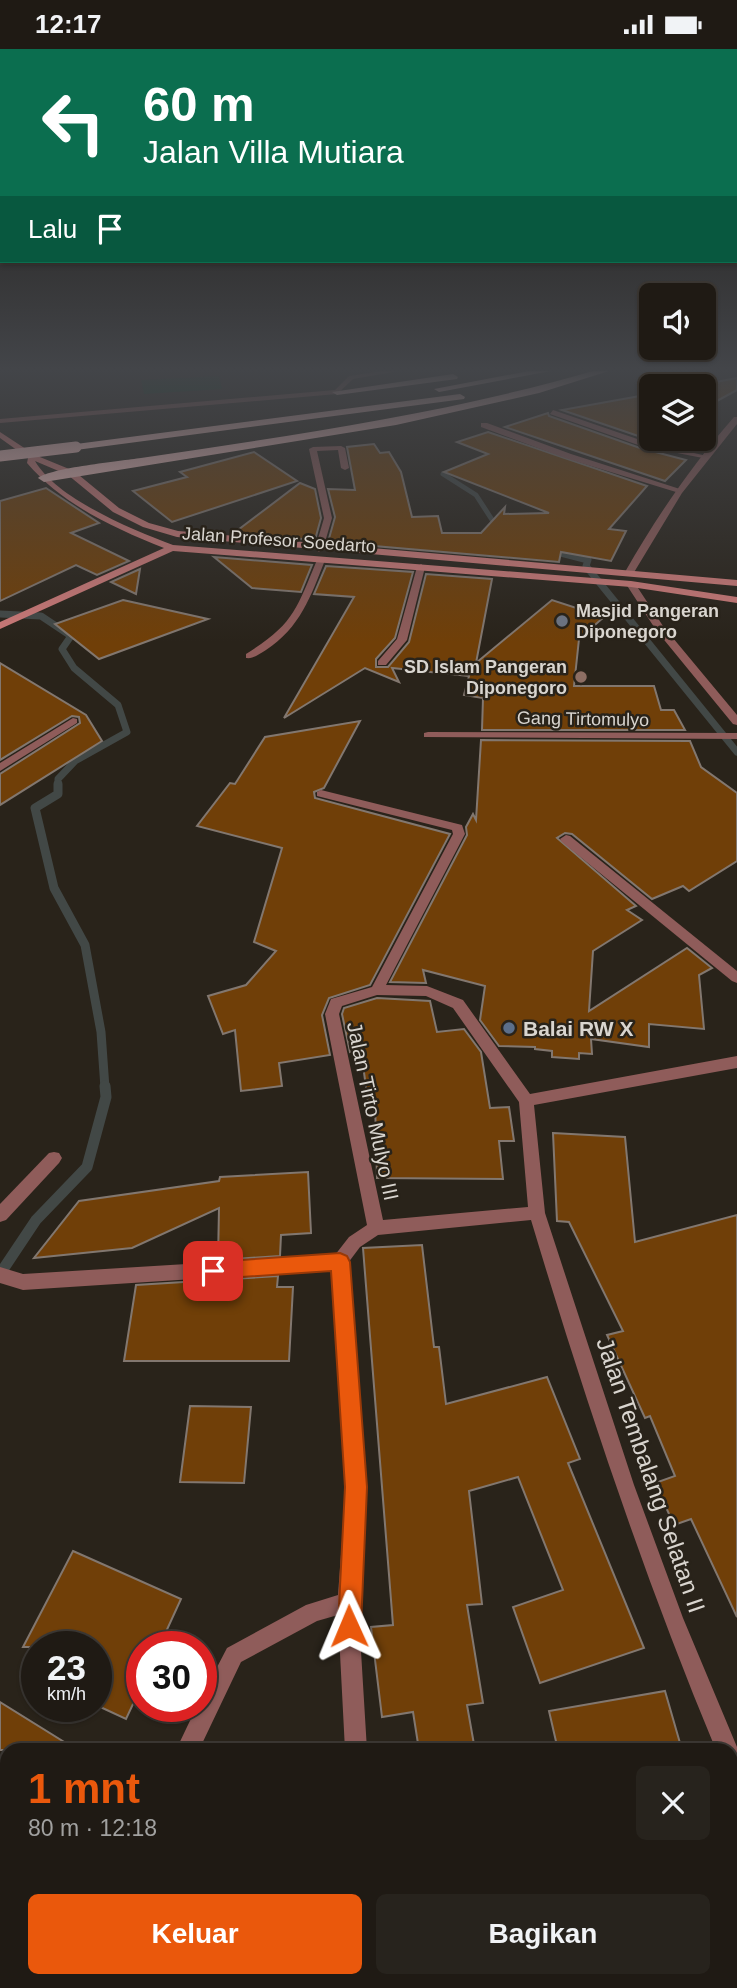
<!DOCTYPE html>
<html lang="id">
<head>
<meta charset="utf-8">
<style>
  body { margin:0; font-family:Arial,sans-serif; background:#27231d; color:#f1f3f6; height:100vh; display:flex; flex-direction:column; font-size:26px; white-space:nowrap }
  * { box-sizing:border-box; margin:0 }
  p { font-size:23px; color:#a1a1a0 }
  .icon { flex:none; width:38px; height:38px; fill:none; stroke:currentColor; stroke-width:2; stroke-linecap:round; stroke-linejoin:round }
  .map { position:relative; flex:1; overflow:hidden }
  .drawer { position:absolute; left:0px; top:1694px; width:738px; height:245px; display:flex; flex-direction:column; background:#1f1a14; border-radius:21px 21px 0 0; box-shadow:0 2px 5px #0004,0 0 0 2px #3c3834 }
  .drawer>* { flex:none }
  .top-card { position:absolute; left:0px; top:0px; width:738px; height:214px; box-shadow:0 2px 5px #0004,0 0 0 2px #3c3834; background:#0b6e4f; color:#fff; overflow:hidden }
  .fabs { position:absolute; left:639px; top:234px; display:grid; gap:14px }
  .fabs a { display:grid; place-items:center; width:77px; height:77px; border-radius:10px; background:#1f1a14; box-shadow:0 2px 5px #0004,0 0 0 2px #3c3834; font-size:35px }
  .speed { position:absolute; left:21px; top:1582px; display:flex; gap:14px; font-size:35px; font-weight:700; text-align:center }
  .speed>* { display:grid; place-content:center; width:91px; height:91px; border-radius:50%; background:#1f1a14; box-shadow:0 2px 5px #0004,0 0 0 2px #3c3834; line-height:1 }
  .speed small { font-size:18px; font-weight:400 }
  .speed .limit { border:10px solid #d22; background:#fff; color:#111 }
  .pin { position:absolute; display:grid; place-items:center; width:60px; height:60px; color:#fff; margin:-30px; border-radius:14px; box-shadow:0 4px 10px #0006 }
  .me { position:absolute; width:77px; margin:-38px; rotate:359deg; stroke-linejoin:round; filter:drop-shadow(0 0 5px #0008) }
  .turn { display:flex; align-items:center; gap:24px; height:147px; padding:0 28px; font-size:32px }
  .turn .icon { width:91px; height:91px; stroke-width:2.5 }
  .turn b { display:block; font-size:49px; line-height:60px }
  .then { display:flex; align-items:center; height:66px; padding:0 28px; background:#0003; gap:14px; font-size:26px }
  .round { display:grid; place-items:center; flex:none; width:74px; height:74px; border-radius:10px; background:#27231d }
  .summary { display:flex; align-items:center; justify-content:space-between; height:119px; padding:0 28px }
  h1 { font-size:42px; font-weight:700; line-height:52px; color:#ea580c }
  .primary-button { display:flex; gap:14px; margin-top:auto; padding:14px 28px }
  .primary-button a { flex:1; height:80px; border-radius:10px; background:#ea580c; color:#fff; font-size:28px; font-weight:700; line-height:80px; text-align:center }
  .primary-button a+a { background:#27231d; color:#f1f3f6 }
  .status { display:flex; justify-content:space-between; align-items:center; height:49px; padding:0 35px; background:#1f1a14; direction:ltr }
  .status svg { height:19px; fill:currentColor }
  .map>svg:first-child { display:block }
  .green { fill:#00391c }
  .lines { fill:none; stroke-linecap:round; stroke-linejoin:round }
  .stream-far3 { stroke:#424846; stroke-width:5 }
  .stream-far2 { stroke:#424846; stroke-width:7 }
  .stream-far1 { stroke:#424846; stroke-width:9 }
  .stream { stroke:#424846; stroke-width:11 }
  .building { fill:#703f08; stroke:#82776f; stroke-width:2 }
  .minor { fill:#8f5c5a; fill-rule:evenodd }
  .tertiary { fill:#8f5c5a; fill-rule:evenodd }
  .secondary { fill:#cd7a78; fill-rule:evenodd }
  .motorway { fill:#f7c2c0; fill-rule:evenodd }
  .motorway-bridge { stroke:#f7c2c0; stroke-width:11 }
  .route { fill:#ea580c; stroke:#983908; stroke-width:2 }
  .worship-dot { fill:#6b7280; stroke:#29231a; stroke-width:2.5 }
  .education-dot { fill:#8d6e63; stroke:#29231a; stroke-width:2.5 }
  .service-dot { fill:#5c6f8a; stroke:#29231a; stroke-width:2.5 }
  .labels { text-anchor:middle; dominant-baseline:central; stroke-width:5; stroke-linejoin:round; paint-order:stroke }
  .far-street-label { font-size:18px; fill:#d9d5cf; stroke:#29231a }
  .far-poi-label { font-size:18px; font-weight:bold; fill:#d9d5cf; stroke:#29231a; text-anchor:start }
  .poi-label { font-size:21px; font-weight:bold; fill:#d9d5cf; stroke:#29231a; text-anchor:start }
  .street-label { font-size:21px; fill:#d9d5cf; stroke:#29231a }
  .near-street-label { font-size:24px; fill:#d9d5cf; stroke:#29231a }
</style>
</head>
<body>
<div class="status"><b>12:17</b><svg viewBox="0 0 49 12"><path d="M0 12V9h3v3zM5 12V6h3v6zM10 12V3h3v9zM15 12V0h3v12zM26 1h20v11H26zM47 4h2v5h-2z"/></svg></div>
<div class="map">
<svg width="737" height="1939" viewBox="0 0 737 1939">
  <rect width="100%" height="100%" fill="#29231a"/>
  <polygon class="green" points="219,327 222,340 144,345 141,331"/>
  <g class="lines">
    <g class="stream-far3">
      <polyline points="443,425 476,446 498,480"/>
      <polyline points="548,501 556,503"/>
    </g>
    <g class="stream-far2">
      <polyline points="549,501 588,511 586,517 737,703"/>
      <polyline points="0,565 41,567 71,587 62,600 74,619 118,656 127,683 75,712 58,730 58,737"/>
    </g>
    <polyline class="stream-far1" points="58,735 58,745 35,759 54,839 85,896 101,983 105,1039"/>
    <polyline class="stream" points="0,1225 36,1171 87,1118 106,1048 105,1037"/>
  </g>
  <g class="building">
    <polygon points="737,329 737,341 704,359 704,338 689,338"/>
    <polygon points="651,345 651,389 648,390 689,390 680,398 647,390 562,361"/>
    <polygon points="548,364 549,367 640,399 686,411 665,432 505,378"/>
    <polygon points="488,383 647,437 609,480 626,482 611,512 561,503 559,513 328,493 335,468 328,440 355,441 347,398 374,395 380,404 389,403 401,423 412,468 438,467 442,484 481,484 505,458 504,465 549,464 444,423 488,405 457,393"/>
    <polygon points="254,403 297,432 172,473 133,442 187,428 180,423"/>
    <polygon points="300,434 315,440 321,469 315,491 234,484"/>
    <polygon points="46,439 99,474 71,484 129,512 97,526 76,516 0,552 0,452"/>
    <polygon points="214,508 312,516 301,543 252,539"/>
    <polygon points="326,517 413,523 395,589 376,610 376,618 388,618 409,593 426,525 492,530 476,614 552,551 604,568 579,590 574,637 654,637 661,661 674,661 685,681 482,681 483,649 464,646 469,627 392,619 399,633 365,619 284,669 354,548 314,545"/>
    <polygon points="140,520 136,545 111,533"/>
    <polygon points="123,551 208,570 99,610 55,575"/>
    <polygon points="0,614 86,666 102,692 0,756 0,725 80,674 79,668 72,667 0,711"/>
    <polygon points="360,672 324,739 314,743 315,749 450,785 370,936 329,949 322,966 330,1006 279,1014 282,1037 241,1042 235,981 223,985 208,947 246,936 276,902 254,893 282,799 197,777 230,734 235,735 265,688"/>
    <polygon points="481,691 690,692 701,718 737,744 737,812 689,842 683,837 652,850 572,785 565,784 557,789 636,857 627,861 642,871 593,902 589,962 687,899 712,919 699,926 704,980 649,975 649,998 591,990 592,1005 579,1004 579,1010 552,1008 552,1002 535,1000 535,998 499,997 480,971 485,937 423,921 426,934 390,933 467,786 466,778 473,765 476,771"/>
    <polygon points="377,949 430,952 437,983 464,980 481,1003 490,1059 509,1058 514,1092 499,1092 503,1130 377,1129 375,1052 368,1053 363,1016 357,1016 355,1002 350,1003 342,965 344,959"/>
    <polygon points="553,1084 625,1088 635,1193 737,1166 737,1568 691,1470 674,1476 655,1434 675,1427 650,1367 645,1369 607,1286 623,1282 569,1173 557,1172"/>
    <polygon points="308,1123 311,1184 281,1186 280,1207 218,1211 219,1159 132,1199 34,1209 79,1152 219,1132 220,1128"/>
    <polygon points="422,1196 434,1298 439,1298 446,1355 547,1328 580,1410 568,1414 644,1599 540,1634 513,1558 563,1541 518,1428 469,1442 482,1555 467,1556 483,1654 467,1656 475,1701 419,1701 413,1663 382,1668 371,1578 393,1576 363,1199"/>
    <polygon points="278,1227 277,1238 293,1238 289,1312 124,1312 136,1236"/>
    <polygon points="190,1357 251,1358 244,1434 180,1433"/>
    <polygon points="73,1502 181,1550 159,1598 142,1598 142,1636 126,1670 96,1656 96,1598 23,1598"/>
    <polygon points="665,1642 682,1701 558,1701 549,1662"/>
    <polygon points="0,1653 77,1701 0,1701"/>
  </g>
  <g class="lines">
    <g class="minor">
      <polygon points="553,361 646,393 707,407 703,409 641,397 550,365"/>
      <polygon points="481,374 487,374 571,405 683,441 676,443 565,409 481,378"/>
      <polygon points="341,397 345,399 349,419 345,421 341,419 338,401 317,402 332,469 323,500 319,503 315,500 324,469 309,400 313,398"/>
      <path d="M 321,508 L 325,511 C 311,547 300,579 266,601 C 259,605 254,610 246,609 L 246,605 C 294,575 296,561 317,511 Z"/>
      <polygon points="421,515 425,518 407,591 386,616 378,616 378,612 397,590 417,518"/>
      <polygon points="73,669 77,670 77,674 0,722 0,714"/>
      <polygon points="428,683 737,684 737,690 424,688 424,684"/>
      <path d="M 321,741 L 462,776 L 465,785 L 386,936 L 427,937 L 463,951 L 530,1045 L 737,1007 L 737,1019 L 534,1056 L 545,1164 L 634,1436 L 683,1569 L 737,1698 L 737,1735 L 732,1733 L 732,1701 L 716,1701 C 644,1528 585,1351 531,1171 L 378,1186 L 360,1198 L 348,1214 L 366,1438 L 358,1553 L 367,1701 L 345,1701 L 338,1566 L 317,1572 L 241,1613 L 199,1701 L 176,1701 L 197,1657 L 201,1657 L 201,1649 L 227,1599 L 306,1556 L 338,1546 L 346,1438 L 332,1221 L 23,1241 L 0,1234 L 0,1218 L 23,1225 L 335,1206 L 349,1188 L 367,1176 L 325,965 L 331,950 L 372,938 L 453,785 L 452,781 L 317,747 L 317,743 ZM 377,946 L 426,947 L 453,959 L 519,1053 L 528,1158 L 383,1171 L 339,965 L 342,957 Z"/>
      <polygon points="566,786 570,787 737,922 737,934 732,932 562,793 560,790"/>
      <polygon points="54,1103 59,1104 62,1109 59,1114 6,1171 0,1173 0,1155 49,1104"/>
      <polygon points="62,1932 87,1932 84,1939 60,1939"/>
      <polygon points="370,1932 394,1932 395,1939 371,1939"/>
    </g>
    <g class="tertiary">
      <polygon points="382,322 399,322 353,330 337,345 0,374 0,370 335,341 349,327"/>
      <path d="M 734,368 L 737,368 L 737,375 L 682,444 L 633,525 L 627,525 L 625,523 C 657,467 692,416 734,368 Z"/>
      <polygon points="628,533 634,533 663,577 737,666 737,676 733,675 656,581 626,535"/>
    </g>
    <path class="secondary" d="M 0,383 L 35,406 L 74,422 L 119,459 L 149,474 L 178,482 L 737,531 L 737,537 L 177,488 L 143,478 L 113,463 L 68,426 L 35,412 C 57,450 133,481 173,496 L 631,532 L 737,548 L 737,554 L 631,538 L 173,502 L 0,580 L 0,573 L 164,499 C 114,479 63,456 27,414 L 28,409 L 0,389 Z"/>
    <g class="motorway">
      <polygon points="529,322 551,322 439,343 434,340"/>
      <path d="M 593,322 L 609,322 L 539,344 L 396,376 L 44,433 L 38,429 C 50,419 121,412 141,409 C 294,386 445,365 593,322 Z"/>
      <polygon points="453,325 458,328 457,330 337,346 332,343"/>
      <polygon points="460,345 465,348 464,350 76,401 70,398 76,395"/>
    </g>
    <polyline class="motorway-bridge" points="0,407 76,398"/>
  </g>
  <linearGradient id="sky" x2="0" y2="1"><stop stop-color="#17130e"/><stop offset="0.54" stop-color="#434549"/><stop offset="1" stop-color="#434549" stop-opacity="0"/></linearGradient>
  <rect width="737" height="593" fill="url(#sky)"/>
  <polygon class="route" points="340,1204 347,1207 350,1213 367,1438 361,1577 358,1586 349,1589 341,1586 338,1577 345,1438 331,1222 213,1230 206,1228 203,1222 206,1215 213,1213"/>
  <circle class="worship-dot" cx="562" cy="572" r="7"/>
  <circle class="education-dot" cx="581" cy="628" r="7"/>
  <circle class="service-dot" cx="509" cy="979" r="7"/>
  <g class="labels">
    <g class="far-street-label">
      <text transform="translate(279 491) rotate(4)">Jalan Profesor Soedarto</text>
      <text transform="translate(583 670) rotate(1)">Gang Tirtomulyo</text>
    </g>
    <g class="far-poi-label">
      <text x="576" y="562">Masjid Pangeran<tspan x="576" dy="21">Diponegoro</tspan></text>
      <text x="567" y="618" text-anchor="end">SD Islam Pangeran<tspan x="567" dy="21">Diponegoro</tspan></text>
    </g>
    <g class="poi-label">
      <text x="523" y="979">Balai RW X</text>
    </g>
    <g class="street-label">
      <text transform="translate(373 1062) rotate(78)">Jalan Tirto Mulyo III</text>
    </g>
    <g class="near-street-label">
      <text transform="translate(651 1426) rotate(71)">Jalan Tembalang Selatan II</text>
    </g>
  </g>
</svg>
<div class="fabs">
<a><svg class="icon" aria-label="sound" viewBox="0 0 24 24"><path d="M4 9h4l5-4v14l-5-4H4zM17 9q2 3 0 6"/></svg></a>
<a><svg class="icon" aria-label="layers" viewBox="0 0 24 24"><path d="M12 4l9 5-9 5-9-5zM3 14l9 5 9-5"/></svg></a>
</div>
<div class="speed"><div>23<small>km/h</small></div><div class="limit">30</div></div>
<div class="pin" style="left:213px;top:1222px;background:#d93025"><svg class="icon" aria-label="arrive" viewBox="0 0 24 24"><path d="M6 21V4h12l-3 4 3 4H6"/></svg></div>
<svg class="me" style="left:349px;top:1577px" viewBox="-20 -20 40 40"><path d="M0-17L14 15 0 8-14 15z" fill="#ea580c" stroke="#fff" stroke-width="4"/></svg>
<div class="top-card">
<div class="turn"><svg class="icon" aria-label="left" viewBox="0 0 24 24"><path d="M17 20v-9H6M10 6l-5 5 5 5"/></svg><div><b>60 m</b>Jalan Villa Mutiara</div></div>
<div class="then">Lalu<svg class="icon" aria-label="arrive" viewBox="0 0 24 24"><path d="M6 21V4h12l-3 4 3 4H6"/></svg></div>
</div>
<section class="drawer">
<div class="summary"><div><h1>1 mnt</h1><p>80 m · 12:18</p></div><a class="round"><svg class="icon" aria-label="close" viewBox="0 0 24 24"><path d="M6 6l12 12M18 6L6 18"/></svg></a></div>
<div class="primary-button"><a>Keluar</a><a>Bagikan</a></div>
</section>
</div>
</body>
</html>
